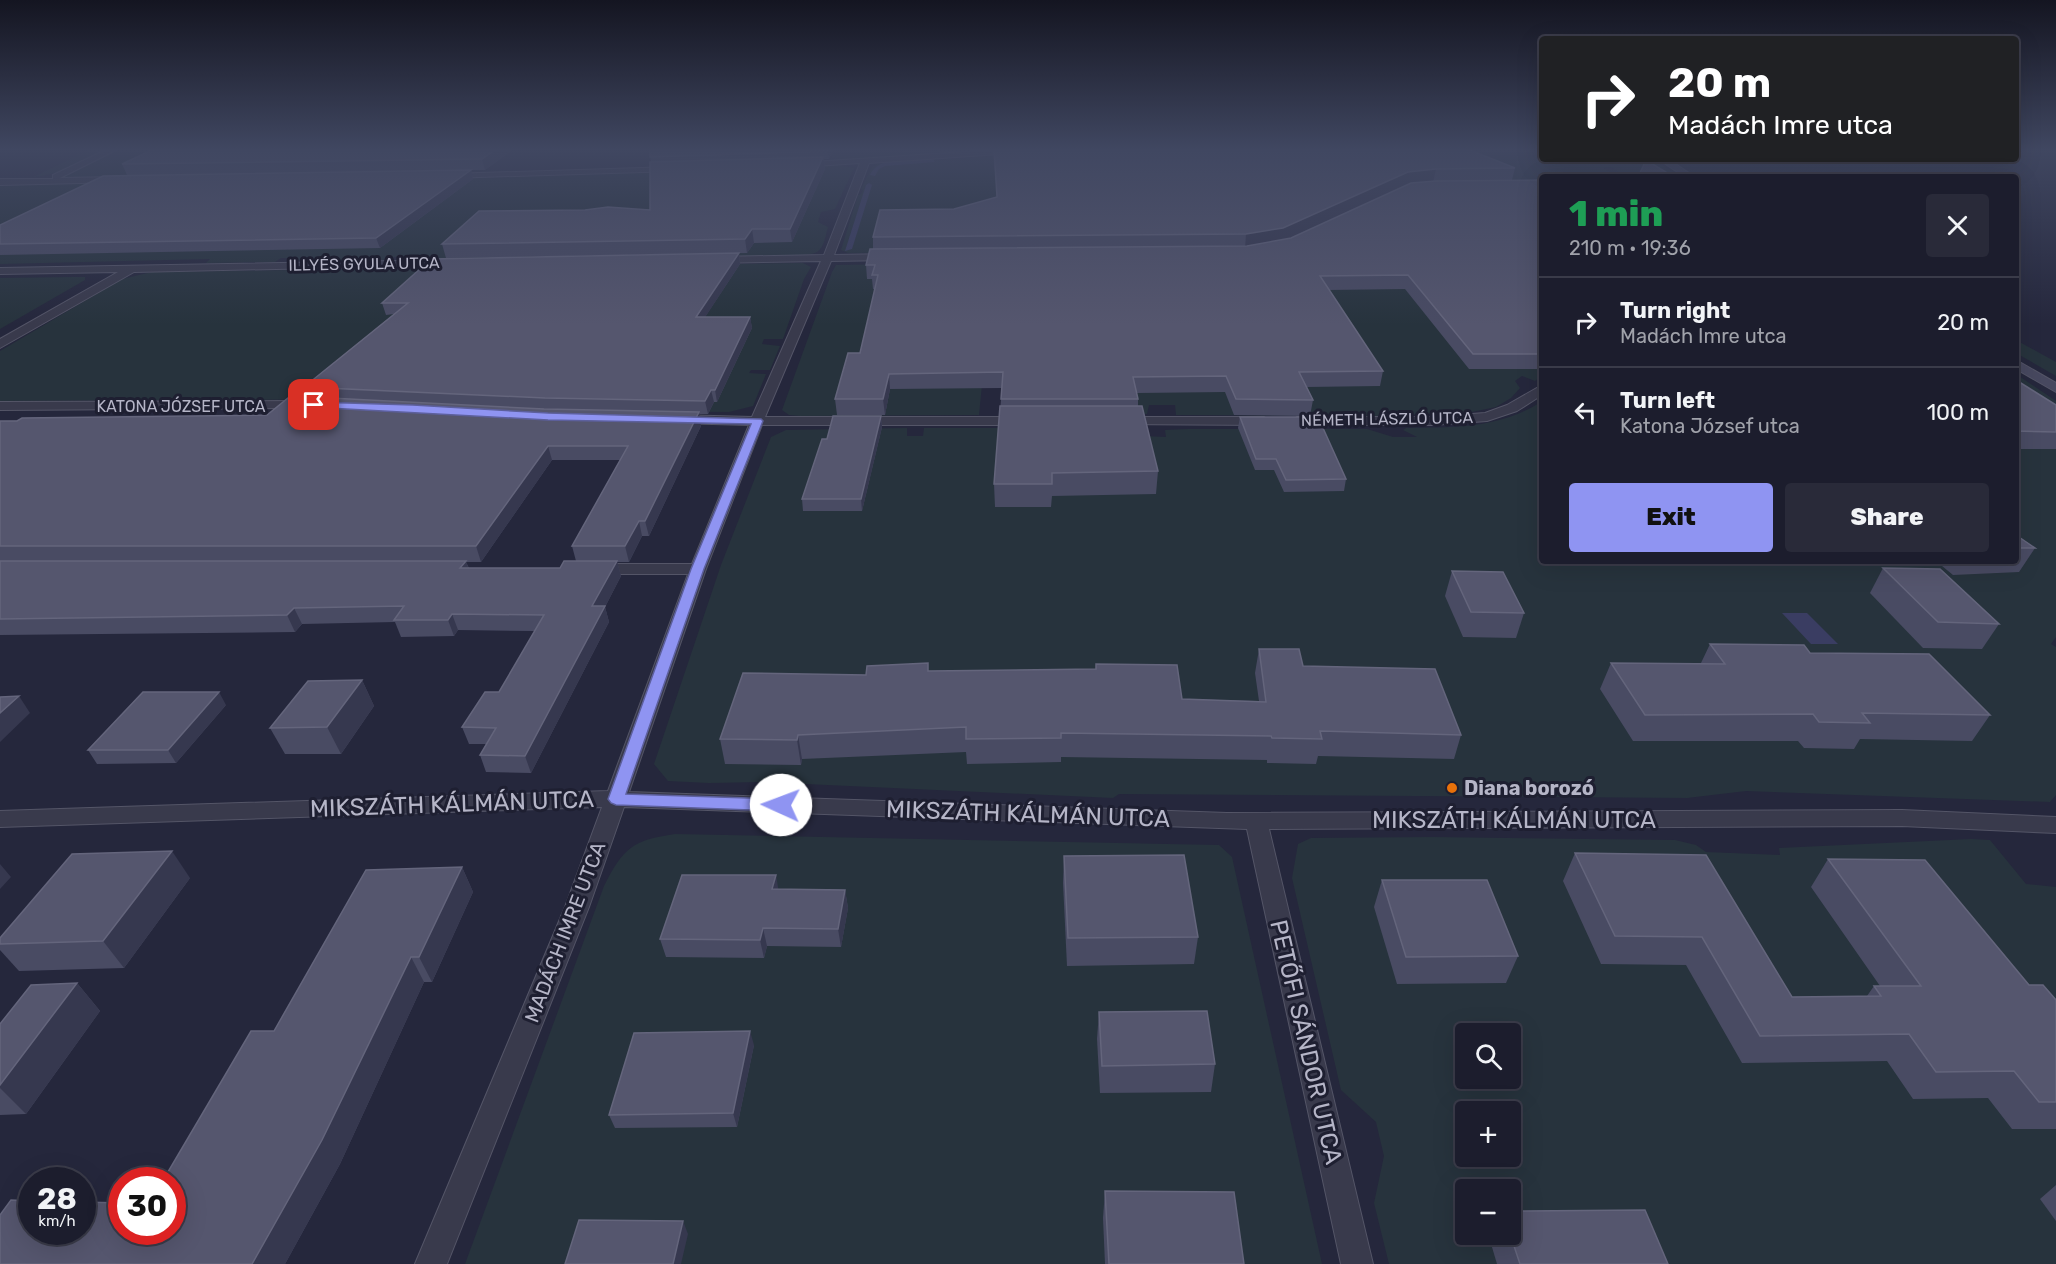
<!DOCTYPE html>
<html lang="en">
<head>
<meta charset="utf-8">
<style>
  body { margin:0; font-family:Rubik,sans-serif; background:#292a39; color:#f1f3f6; height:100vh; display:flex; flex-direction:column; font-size:22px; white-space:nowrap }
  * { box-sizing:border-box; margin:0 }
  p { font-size:20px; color:#a0a2aa }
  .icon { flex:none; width:33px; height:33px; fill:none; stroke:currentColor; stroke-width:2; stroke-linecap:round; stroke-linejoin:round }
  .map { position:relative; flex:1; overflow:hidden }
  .drawer { position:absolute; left:1539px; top:174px; width:480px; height:390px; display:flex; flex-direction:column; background:#1c1d2d; border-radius:6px; box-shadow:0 6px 24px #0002,0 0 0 2px #3a3b49 }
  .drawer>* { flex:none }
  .banner { position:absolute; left:1539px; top:36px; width:480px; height:126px; border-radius:6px; box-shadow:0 6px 24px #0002,0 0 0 2px #3a3b49; background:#202124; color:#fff; overflow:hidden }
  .controls { position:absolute; left:1455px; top:1023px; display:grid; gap:12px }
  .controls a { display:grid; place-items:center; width:66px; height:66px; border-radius:6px; background:#1c1d2d; box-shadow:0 6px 24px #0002,0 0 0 2px #3a3b49; font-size:30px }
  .speed { position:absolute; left:18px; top:1167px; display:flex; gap:12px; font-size:30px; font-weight:700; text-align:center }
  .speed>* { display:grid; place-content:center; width:78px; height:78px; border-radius:50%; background:#1c1d2d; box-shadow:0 6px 24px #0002,0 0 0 2px #3a3b49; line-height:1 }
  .speed small { font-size:15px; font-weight:400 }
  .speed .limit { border:9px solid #d22; background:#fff; color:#111 }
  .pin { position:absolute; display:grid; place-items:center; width:51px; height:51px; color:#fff; margin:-26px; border-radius:12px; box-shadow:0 3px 9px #0006 }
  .me { position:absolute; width:66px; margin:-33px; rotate:272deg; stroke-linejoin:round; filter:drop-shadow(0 0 4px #0008) }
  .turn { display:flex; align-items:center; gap:21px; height:126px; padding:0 30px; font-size:27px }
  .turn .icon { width:78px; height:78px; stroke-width:2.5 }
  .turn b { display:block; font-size:42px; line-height:51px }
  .round { display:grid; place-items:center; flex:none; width:63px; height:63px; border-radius:6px; background:#292a39 }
  .head { display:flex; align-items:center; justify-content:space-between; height:102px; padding:0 30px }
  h1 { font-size:36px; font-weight:800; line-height:45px; color:#1e9e55 }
  .button { display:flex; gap:12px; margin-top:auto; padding:12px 30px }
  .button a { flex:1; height:69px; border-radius:6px; background:#8f94f2; color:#111; font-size:24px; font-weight:800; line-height:69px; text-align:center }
  .button a+a { background:#292a39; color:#f1f3f6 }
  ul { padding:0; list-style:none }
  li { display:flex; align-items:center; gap:18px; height:90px; padding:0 30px; border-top:2px solid #3a3b49 }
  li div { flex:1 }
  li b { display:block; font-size:22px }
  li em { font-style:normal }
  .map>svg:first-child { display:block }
  .green { fill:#27333d; fill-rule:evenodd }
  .water { fill:#3a3d62 }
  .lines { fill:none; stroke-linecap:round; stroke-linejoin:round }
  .stream { fill:#3a3d62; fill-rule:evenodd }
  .street-casing { stroke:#545567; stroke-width:2 }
  .secondary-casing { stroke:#545567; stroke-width:2 }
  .street { fill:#393a4c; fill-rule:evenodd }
  .secondary { fill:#47485f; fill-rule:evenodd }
  .wall { fill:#494b63; fill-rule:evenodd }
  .shaded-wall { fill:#36384f }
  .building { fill:#55566e; stroke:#64657c; stroke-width:1.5 }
  .route { fill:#8f94f2; stroke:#5d609d; stroke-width:1.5 }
  .food-dot { fill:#e8710a; stroke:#1e1f31; stroke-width:2 }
  .labels { text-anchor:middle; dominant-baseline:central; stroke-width:6; stroke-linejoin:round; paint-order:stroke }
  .far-street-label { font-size:16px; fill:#b5b5c7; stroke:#1e1f31 }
  .poi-label { font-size:20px; font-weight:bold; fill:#b5b5c7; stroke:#1e1f31; text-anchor:start }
  .street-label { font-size:20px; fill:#b5b5c7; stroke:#1e1f31 }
  .near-street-label { font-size:24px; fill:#b5b5c7; stroke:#1e1f31 }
</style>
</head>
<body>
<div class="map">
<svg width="2056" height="1264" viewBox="0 0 2056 1264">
  <rect width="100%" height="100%" fill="#25273c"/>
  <g class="green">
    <path d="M 93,148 L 111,148 C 85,161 62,174 33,177 Z"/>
    <polygon points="121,148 195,148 160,174 66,179 63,177"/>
    <polygon points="1114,148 1542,148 1542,159 1652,159 1681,177 1628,177 1611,167 1603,168 1617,177 1542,177 1542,184 1399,171 965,252 848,253 841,250 858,195 861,194 863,190 861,189 872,167 878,164"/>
    <polygon points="970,149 962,154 842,160 828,155"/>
    <path d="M 838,165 L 854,168 L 835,209 L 821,212 L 818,222 L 828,227 C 826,234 824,248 817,252 C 800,261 707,257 683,257 L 686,252 L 531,254 L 525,260 L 400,261 L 398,260 L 399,256 L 382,260 L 359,260 L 363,257 L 353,261 L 310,261 L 314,258 C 305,258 295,263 288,261 L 291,258 L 281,258 L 275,262 L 206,263 L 210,259 L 0,264 L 0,183 L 521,177 Z"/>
    <polygon points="1542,190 1542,376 1535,381 1522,376 1515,381 1520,388 1511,398 1496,407 1472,412 1375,416 1176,415 1175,405 1149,405 1147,414 1012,413 1010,385 982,385 979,415 800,416 789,415 782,410 832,272 836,265 980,263"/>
    <polygon points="803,263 811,267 804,279 783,339 764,339 762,344 780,346 770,370 751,370 749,373 766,374 753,406 729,412 583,411 410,399 0,401 0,351 122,279 152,272"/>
    <polygon points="72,277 85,277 85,280 0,329 0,278"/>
    <polygon points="2016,340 2056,362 2056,376 2016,353"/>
    <path d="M 2016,374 L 2056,401 L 2056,637 L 2051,644 L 2056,647 L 2056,795 L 2050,802 L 1746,791 L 1687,798 L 1119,794 L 1113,798 L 761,782 L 709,783 L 668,781 L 654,764 L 721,565 L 771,437 L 786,430 L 907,428 L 907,436 L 923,436 L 924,428 L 1075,428 L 1144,436 L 1166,437 L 1165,430 L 1188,429 L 1367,429 L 1393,437 L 1417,437 L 1403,430 L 1406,428 C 1455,427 1498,429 1541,402 L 1542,561 L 2016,561 Z"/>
    <path d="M 675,834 L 1219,845 L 1232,857 L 1322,1264 L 465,1264 L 604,886 C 623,848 633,840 675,834 Z"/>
    <path d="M 1432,837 L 1675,840 L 1696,845 L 1706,852 L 1780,855 L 1779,848 L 1971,839 L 1990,840 L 2026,884 L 2056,887 L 2056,1264 L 1389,1264 L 1374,1203 L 1384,1156 L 1376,1122 L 1341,1090 L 1292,878 L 1298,844 L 1311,838 ZM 1466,1034 L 1510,1034 L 1510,1078 L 1466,1078 ZM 1466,1112 L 1510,1112 L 1510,1156 L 1466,1156 ZM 1466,1190 L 1510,1190 L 1510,1234 L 1466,1234 Z"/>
  </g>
  <polygon class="water" points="1782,613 1807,613 1838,644 1811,644"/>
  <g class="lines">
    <g class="stream">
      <path d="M 933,159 L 935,162 L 885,166 L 879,169 L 875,176 L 870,175 C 879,155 914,160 933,159 Z"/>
      <polygon points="869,183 872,185 852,249 845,251 866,185"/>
    </g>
    <defs>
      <g id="street">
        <polygon points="110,148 120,148 60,178 118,177 122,180 121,182 0,185 0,179 53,179 53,175"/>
        <polygon points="1026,148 1064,148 1060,150 869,163 834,255 891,254 896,257 891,260 831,261 765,417 1024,417 1031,421 1024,425 762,425 706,569 629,792 1227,813 1902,810 2056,817 2056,833 1902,826 1269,829 1373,1264 1341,1264 1247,829 624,807 589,907 447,1264 415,1264 565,907 602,807 0,827 0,811 608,791 688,574 596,574 588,569 596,564 692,564 749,425 676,423 669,419 676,415 752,417 821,261 715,263 710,260 715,257 824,255 860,163 800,167 796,165 797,163"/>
        <polygon points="673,167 676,167 676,171 449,178 445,176 449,174"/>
        <polygon points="450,260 455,263 454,265 134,272 0,348 0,339 118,272 0,274 0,268"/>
        <polygon points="1542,385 1542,395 1517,411 1487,421 1432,425 1297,425 1290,421 1297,417 1432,417 1485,413 1507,405"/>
        <polygon points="301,401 308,405 306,408 0,410 0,402"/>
        <polygon points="1120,417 1264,417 1271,421 1264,425 1115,424 1113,421"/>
      </g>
      <g id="secondary">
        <polygon points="1658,159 1668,159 1695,177 1685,177"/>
        <polygon points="2016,360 2056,383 2056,392 2016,369"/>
      </g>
    </defs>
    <use href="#street" class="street-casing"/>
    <use href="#secondary" class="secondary-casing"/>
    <use href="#street" class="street"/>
    <use href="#secondary" class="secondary"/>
  </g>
  <g class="wall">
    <polygon points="156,148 515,148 485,170 471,170 473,179 380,248 0,255 0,225 127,175 122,164"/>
    <polygon points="834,148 829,159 824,159 825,169 792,242 754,243 747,253 446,258 442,244 650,210 651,162 650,157"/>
    <polygon points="993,148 1465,148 1515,168 1512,180 1542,181 1542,369 1469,369 1405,289 1329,290 1383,371 1380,386 1307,387 1313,400 1310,416 1234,415 1225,392 1137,393 1138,399 1138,406 1158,471 1156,494 1052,496 1051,507 995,507 994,484 1002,388 890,389 885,415 837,415 835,399 860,353 875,289 873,289 872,279 867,279 866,265 873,249 873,237 954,209 997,197"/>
    <path d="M 739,253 L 740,264 L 705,317 L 750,317 L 752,328 L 717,402 L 714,402 L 708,414 L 699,414 L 701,426 L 649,536 L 642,536 L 629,562 L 617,562 L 621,576 L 605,607 L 609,622 L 531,773 L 486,772 L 480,755 L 486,744 L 469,744 L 462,727 L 499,692 L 535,631 L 458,630 L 454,636 L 401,637 L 395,622 L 302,624 L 295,632 L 0,635 L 0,421 L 267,415 L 309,398 L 304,387 L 394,314 L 386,315 L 382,303 ZM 552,460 L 620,460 L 572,546 L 576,561 L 560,568 L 469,568 L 466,562 L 481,562 Z"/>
    <polygon points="2016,380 2056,405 2056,449 2016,449"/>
    <polygon points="881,416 882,427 862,511 803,511 802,499"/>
    <polygon points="1240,417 1346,479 1344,491 1284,492 1274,470 1255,470 1238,428"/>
    <polygon points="2016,535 2035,548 2019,572 1953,575 1936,561 2016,561"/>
    <polygon points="1883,568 1999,624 1982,649 1923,648 1870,593"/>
    <polygon points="1452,571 1524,613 1516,638 1463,637 1445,596"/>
    <polygon points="1710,644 1810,653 1990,715 1972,741 1860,739 1854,749 1804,748 1798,741 1633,741 1600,689 1611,663 1701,663"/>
    <polygon points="1259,649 1303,666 1461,735 1454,759 1318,756 1316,764 1267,763 1267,760 1061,757 1061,762 967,764 966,752 802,759 801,765 725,764 720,739 866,675 928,663 928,671 1182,699 1259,701 1255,673"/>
    <polygon points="362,680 374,706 341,754 285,754 270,728"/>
    <polygon points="226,705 176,763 97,764 88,750"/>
    <polygon points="1575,853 1792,997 1867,996 1874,986 1880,986 1811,887 1828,859 2029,985 2056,1000 2056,1129 2012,1129 1988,1098 1913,1099 1887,1061 1742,1063 1686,965 1601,964 1563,881"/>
    <polygon points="1064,856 1198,937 1194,964 1067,966 1063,883"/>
    <polygon points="462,867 473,892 432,982 424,982 340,1164 285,1264 0,1264 122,1232 165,1177 274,1031"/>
    <polygon points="190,878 124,968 19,971 0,950 0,938"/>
    <polygon points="1382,880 1518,956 1506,983 1397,984 1374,907"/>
    <polygon points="779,889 845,890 848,908 841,947 767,946 764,958 666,957 660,939"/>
    <polygon points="77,983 100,1011 26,1114 0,1115 0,1024"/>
    <polygon points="1099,1012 1215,1064 1211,1092 1100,1093 1097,1039"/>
    <polygon points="754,1045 737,1127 615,1128 609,1115"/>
    <polygon points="2056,1185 2056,1221 2040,1199"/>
    <polygon points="1105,1191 1244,1264 1105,1264 1103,1218"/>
    <polygon points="1490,1234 1510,1234 1668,1264 1497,1264 1489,1237"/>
  </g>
  <g class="shaded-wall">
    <polygon points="498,148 515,148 485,170 482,159"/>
    <polygon points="829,148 834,148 829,159 828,151"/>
    <polygon points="823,157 825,169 792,242 790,229"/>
    <polygon points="1436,169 1433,182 1281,243 1245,249 1246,234 1408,172"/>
    <polygon points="471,170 473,179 380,248 376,238"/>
    <polygon points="752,229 754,243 747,253 745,239"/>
    <polygon points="739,253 740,264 698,328 696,317"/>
    <polygon points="750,317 752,328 717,402 715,390"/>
    <polygon points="889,374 890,389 885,415 883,399"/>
    <polygon points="711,390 714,402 708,414 705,401"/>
    <polygon points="699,412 701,426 649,536 645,521"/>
    <polygon points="881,416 882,427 862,511 861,499"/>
    <polygon points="548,446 552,460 481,562 476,546"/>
    <polygon points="639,521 642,536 629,562 625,546"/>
    <polygon points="466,561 471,576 460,568"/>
    <polygon points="617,561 621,576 605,607 609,622 531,773 525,756 592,606"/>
    <polygon points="294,608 302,624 295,632 287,615"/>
    <polygon points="452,614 458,630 454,636 448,620"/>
    <polygon points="362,680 374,706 341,754 327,727"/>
    <polygon points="219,692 226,705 176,763 168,750"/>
    <polygon points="19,696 30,713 0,742 0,713"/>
    <polygon points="798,735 802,759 801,765 797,740"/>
    <polygon points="172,851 190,878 124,968 103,941"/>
    <polygon points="0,864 11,877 0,889"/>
    <polygon points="462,867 473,892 432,982 419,957"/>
    <polygon points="776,875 779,893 772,889"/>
    <polygon points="845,890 848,908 841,947 838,929"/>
    <polygon points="763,928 767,946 764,958 760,940"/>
    <polygon points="411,957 424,982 340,1164 285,1264 252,1264"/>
    <polygon points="77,983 100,1011 26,1114 0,1088 0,1085"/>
    <polygon points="750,1031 754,1045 737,1127 733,1113"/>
    <polygon points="683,1221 688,1234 681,1264 673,1264"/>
  </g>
  <g class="building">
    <polygon points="156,148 498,148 482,159 122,164"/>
    <polygon points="650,148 829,148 828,151 650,157"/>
    <polygon points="994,148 1465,148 1515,168 1436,169 1408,172 1283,228 1246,234 873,237 880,210 954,209 997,197"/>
    <polygon points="823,157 790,229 752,229 745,239 442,244 479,211 585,210 608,207 650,210 650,162"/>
    <polygon points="1646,160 1674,177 1638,177"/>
    <polygon points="471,170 376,238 0,244 0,225 103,176"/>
    <polygon points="1539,180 1542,181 1542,354 1473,354 1408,275 1320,276 1383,371 1299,372 1313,400 1236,399 1226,376 1133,377 1138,399 1001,399 1003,372 889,374 883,399 835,399 848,353 860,353 878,275 872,275 875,265 866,265 870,249 1247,246 1291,238 1411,183 1436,181"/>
    <polygon points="739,253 696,317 750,317 715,390 711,390 705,401 545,398 304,387 408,303 382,303 431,259"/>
    <polygon points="2016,380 2056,405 2056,432 2016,431"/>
    <polygon points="288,398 330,398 544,409 699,412 645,521 639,521 625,546 572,546 628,446 548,446 476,546 0,546 0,421 17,421 22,418 267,415"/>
    <polygon points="1000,406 1142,406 1158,471 1052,473 1052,484 994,484"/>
    <polygon points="833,416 881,416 861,499 802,499 822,439 827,439"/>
    <polygon points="1240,417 1318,417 1346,479 1286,480 1276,459 1256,459"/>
    <polygon points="2016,535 2035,548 2016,548"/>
    <polygon points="0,561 466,561 460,568 560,568 564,561 617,561 592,606 605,606 525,756 480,755 496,728 462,727 485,692 499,692 544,615 452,614 448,620 394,620 404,606 294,608 287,615 0,619"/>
    <polygon points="1883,568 1940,569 1999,624 1938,622"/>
    <polygon points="1452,571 1503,572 1524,613 1471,612"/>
    <polygon points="1710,644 1804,645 1810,653 1929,654 1990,715 1862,713 1870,723 1819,722 1813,714 1645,715 1611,663 1725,664"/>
    <polygon points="1259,649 1299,649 1303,666 1435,669 1461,735 1320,731 1322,739 1272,738 1271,736 1061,733 1061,738 966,739 966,727 798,735 797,740 720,739 743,673 866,675 867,666 928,663 928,671 1096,669 1096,664 1177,665 1182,699 1266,702"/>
    <polygon points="362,680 327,727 270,728 308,681"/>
    <polygon points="143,692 219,692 168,750 88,750"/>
    <polygon points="19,696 0,713 0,697"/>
    <polygon points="172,851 103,941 0,944 0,938 72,854"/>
    <polygon points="1575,853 1706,855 1792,997 1881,996 1874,986 1921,986 1828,859 1925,860 2029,985 2043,985 2056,1000 2056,1102 2039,1102 2014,1071 1936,1072 1909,1034 1760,1036 1702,937 1615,936"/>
    <polygon points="1184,855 1198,937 1068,938 1064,856"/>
    <polygon points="462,867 419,957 411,957 322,1140 252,1264 0,1264 0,1215 11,1200 32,1201 32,1232 82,1232 82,1202 122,1203 122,1232 172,1232 172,1180 157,1180 159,1177 165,1177 251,1031 274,1031 366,870"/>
    <polygon points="682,875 776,875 772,889 845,890 838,929 763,928 760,940 660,939"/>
    <polygon points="1382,880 1487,880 1518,956 1406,957"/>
    <polygon points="77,983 0,1085 0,1024 31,985"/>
    <polygon points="1207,1011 1215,1064 1102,1066 1099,1012"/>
    <polygon points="750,1031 733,1113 609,1115 634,1033"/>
    <polygon points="1105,1191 1234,1192 1244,1264 1109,1264"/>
    <polygon points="1645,1210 1668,1264 1520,1264 1510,1234 1510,1211"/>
    <polygon points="579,1220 683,1221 673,1264 565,1264"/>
  </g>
  <linearGradient id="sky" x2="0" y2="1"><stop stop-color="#141521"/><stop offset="0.46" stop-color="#404761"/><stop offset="1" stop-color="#404761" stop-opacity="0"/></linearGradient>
  <rect width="2056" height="325" fill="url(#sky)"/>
  <polygon class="route" points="314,402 413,405 548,413 761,419 763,421 704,569 626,794 781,799 786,801 789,805 786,809 781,811 616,805 611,803 608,799 691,569 751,424 548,420 310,407 309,405"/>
  <circle class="food-dot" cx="1452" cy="788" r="6"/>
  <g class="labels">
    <g class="far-street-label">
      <text transform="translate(364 264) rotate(-1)">ILLYÉS GYULA UTCA</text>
      <text x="181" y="406">KATONA JÓZSEF UTCA</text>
      <text transform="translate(1387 419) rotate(-1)">NÉMETH LÁSZLÓ UTCA</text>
    </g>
    <g class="poi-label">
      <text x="1464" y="788">Diana borozó</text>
    </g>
    <g class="street-label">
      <text transform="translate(565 932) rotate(-69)">MADÁCH IMRE UTCA</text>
    </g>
    <g class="near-street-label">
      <text transform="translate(452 804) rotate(-2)">MIKSZÁTH KÁLMÁN UTCA</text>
      <text transform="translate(1028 814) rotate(2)">MIKSZÁTH KÁLMÁN UTCA</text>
      <text x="1514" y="820">MIKSZÁTH KÁLMÁN UTCA</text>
      <text transform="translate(1306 1042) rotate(77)">PETŐFI SÁNDOR UTCA</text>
    </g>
  </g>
</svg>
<div class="controls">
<a><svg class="icon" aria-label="search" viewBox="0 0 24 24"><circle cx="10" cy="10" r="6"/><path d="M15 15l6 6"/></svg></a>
<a>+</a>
<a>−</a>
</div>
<div class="speed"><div>28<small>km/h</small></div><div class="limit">30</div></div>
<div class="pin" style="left:314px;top:405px;background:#d93025"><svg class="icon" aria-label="arrive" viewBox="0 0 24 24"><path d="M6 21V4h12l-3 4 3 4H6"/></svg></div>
<svg class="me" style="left:781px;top:805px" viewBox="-20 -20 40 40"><circle r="19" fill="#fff"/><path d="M0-13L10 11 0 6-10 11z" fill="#8f94f2"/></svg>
<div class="banner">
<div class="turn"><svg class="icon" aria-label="right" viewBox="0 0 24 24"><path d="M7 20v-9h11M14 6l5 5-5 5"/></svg><div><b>20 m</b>Madách Imre utca</div></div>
</div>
<section class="drawer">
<div class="head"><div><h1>1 min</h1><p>210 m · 19:36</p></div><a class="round"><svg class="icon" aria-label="close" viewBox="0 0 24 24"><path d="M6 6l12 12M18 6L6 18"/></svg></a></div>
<ul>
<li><svg class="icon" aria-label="right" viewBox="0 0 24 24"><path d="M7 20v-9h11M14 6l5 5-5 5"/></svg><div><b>Turn right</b><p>Madách Imre utca</p></div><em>20 m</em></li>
<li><svg class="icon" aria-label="left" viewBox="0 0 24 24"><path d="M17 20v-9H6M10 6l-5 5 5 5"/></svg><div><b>Turn left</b><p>Katona József utca</p></div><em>100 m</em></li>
</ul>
<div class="button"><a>Exit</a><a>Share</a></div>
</section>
</div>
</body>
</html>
